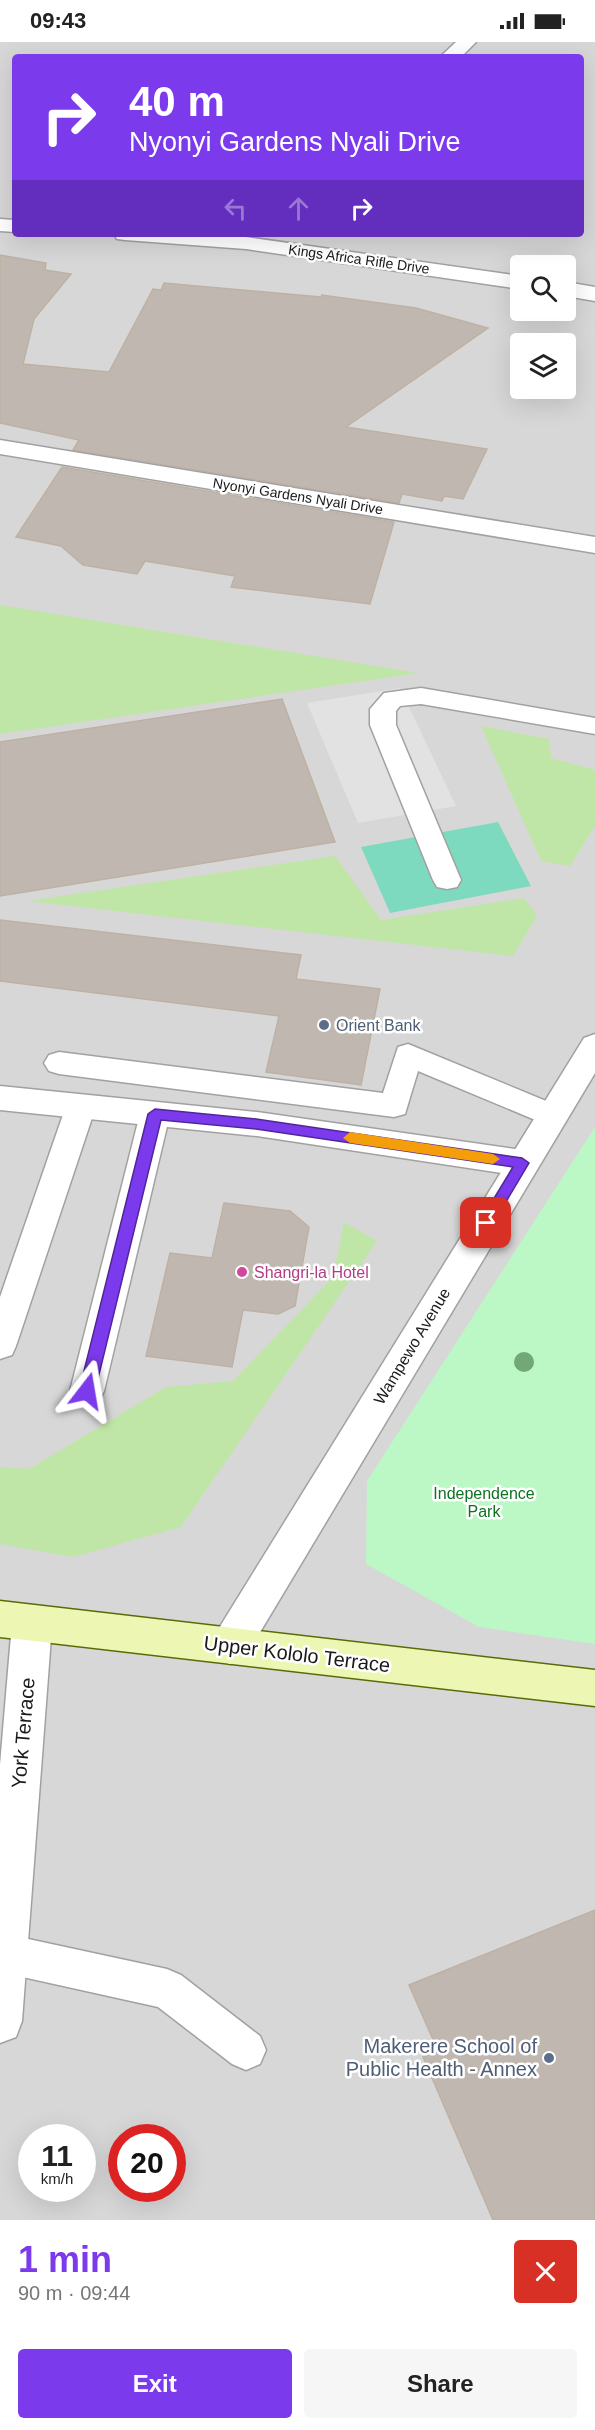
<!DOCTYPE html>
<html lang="en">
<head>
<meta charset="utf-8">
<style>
  body { margin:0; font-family:Arial,sans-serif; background:#f6f6f6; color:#222; height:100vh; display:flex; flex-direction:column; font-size:22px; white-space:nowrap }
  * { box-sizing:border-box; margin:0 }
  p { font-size:20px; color:#767676 }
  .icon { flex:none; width:33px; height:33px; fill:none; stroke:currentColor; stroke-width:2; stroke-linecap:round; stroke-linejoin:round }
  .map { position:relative; height:2178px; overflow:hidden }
  .panel { display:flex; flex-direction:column; background:#fff; flex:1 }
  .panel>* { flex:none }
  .guide { position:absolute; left:12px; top:12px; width:572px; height:183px; border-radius:6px; box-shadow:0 6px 24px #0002; background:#7c3aed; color:#fff; overflow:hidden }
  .buttons { position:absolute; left:510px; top:213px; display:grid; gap:12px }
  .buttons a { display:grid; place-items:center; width:66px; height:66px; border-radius:6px; background:#fff; box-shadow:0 6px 24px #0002; font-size:30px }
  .speed { position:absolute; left:18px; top:2082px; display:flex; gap:12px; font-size:30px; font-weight:700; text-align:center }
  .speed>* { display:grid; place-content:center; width:78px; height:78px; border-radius:50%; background:#fff; box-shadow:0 6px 24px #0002; line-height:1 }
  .speed small { font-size:15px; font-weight:400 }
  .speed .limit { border:9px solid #d22; background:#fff; color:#111 }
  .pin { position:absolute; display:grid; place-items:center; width:51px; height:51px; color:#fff; margin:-26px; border-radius:12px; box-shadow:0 3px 9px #0006 }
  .me { position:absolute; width:66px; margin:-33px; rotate:14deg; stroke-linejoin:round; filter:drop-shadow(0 0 4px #0008) }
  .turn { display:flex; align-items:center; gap:21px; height:126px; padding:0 18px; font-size:27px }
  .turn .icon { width:78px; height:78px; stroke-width:2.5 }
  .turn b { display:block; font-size:42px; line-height:51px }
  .lanes { display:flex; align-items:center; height:57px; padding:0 18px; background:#0003; justify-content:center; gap:30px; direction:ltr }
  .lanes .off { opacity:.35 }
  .round { display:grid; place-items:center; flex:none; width:63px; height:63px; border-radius:6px; background:#f6f6f6 }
  .headline { display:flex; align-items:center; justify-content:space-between; height:102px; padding:0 18px }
  h1 { font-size:36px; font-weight:800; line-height:45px; color:#7c3aed }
  .action { display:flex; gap:12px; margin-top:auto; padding:12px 18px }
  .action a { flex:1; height:69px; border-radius:6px; background:#7c3aed; color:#fff; font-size:24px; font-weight:800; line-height:69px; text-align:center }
  .action a+a { background:#f6f6f6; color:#222 }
  .status { display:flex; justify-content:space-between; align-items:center; height:42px; padding:0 30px; background:#fff; direction:ltr }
  .status svg { height:16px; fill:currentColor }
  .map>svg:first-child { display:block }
  .residential { fill:#d8d7d7; fill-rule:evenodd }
  .grass { fill:#bfe6a6 }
  .park { fill:#bcf7c6 }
  .pitch { fill:#7edabf }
  .parking { fill:#e2e2e2 }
  .building { fill:#c0b8b0; stroke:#bdb1a3; stroke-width:1.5 }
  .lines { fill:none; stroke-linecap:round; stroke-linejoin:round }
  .service-casing { stroke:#a1a1a1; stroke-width:3 }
  .minor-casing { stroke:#a1a1a1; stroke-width:3 }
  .tertiary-casing { stroke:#a1a1a1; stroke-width:3 }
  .secondary-casing { stroke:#576c07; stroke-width:3 }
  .service { fill:#fff; fill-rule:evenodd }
  .minor { fill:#fff; fill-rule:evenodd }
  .tertiary { fill:#fff; fill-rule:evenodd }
  .secondary { fill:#edf7b3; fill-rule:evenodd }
  .tree { fill:#71a876 }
  .route { fill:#7c3aed; stroke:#51269a; stroke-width:1.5 }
  .slow { fill:#f59e0b }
  .service-dot { fill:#5c6f8a; stroke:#fff; stroke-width:2 }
  .hotel-dot { fill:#d1479c; stroke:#fff; stroke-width:2 }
  .labels { text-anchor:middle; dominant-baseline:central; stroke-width:5; stroke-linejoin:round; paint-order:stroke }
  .far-street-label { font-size:14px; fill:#1a1a1a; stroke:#fff }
  .service-label { font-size:16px; fill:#4e5e75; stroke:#fff; text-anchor:start }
  .hotel-label { font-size:16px; fill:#b23c85; stroke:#fff; text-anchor:start }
  .street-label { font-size:16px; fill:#1a1a1a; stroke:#fff }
  .park-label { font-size:16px; fill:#0d7320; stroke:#fff }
  .near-street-label { font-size:20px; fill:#1a1a1a; stroke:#fff }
  .near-service-label { font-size:20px; fill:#4e5e75; stroke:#fff; text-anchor:end }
</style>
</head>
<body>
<div class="status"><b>09:43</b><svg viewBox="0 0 49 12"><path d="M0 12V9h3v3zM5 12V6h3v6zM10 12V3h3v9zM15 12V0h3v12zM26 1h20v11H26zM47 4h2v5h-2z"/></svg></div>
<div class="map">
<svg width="595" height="2178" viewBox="0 0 595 2178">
  <rect width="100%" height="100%" fill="#ece9e0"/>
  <path class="residential" d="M 0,0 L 595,0 L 595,2178 L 0,2178 ZM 15,15 L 580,15 L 580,192 L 15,192 ZM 520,224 L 566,224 L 566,268 L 520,268 ZM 520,302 L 566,302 L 566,346 L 520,346 ZM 32,2096 L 82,2096 L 82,2146 L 32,2146 ZM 122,2096 L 172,2096 L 172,2146 L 122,2146 Z"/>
  <g class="grass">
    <polygon points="0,563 418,631 0,692"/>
    <polygon points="481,684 549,697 551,716 595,728 595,784 570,824 541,819"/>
    <polygon points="335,814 381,878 524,856 537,874 513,914 27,859"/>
    <polygon points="344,1180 377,1199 181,1485 73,1515 0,1502 0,1425 29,1427 166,1345 233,1339 333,1235"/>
  </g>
  <polygon class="park" points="595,1085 595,1602 479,1585 366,1522 367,1439"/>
  <polygon class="pitch" points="498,780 531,844 390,871 361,805"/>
  <polygon class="parking" points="400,646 456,764 358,781 307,661"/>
  <g class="building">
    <polygon points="0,213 46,221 45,228 71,232 34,277 23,322 109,330 153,247 161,248 164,241 321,255 322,253 416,266 488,286 346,385 487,407 463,457 444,454 442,459 402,452 399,461 73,408 79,398 0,381"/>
    <polygon points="62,425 394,480 370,562 231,545 235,534 145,519 137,532 83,523 61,504 16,495"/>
    <polygon points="282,657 335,800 0,854 0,700"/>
    <polygon points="0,878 301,913 296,937 380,947 361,1043 266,1030 279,974 0,939"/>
    <polygon points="224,1161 290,1169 309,1185 295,1264 278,1272 243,1268 232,1325 146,1314 170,1211 212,1216"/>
    <polygon points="595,1868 595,2178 493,2178 423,2015 438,2009 409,1943"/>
  </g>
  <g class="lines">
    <defs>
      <g id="service">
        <polygon points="421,646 595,676 595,692 421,662 400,664 396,669 396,683 461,838 457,845 447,847 437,845 433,838 370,683 370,667 384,651"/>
        <polygon points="408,1002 563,1066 567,1074 563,1082 552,1085 418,1029 405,1072 394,1075 59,1032 49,1029 44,1021 49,1013 59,1010 383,1051 398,1005"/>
        <polygon points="81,1053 92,1056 96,1064 16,1304 12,1313 0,1317 0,1255 66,1064 70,1056"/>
        <polygon points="155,1061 166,1064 170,1072 104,1349 99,1359 87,1363 75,1359 70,1349 140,1072 144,1064"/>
        <polygon points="5,1892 167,1927 181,1933 260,1994 266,2008 260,2022 246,2028 232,2022 158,1965 0,1930 0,1894"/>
      </g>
      <g id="minor">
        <polygon points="456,0 476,0 461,15 440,15"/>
        <polygon points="0,177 15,178 15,190 0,189"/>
        <polygon points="114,192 212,192 246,195 520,234 520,247 246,207 125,198 117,197"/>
        <polygon points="566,240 595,245 595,259 566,254"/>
        <polygon points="0,398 595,495 595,511 0,412"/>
        <polygon points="0,1044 257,1070 522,1108 534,1112 539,1121 534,1130 522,1134 257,1094 0,1068"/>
        <polygon points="32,1564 46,1569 52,1582 22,1979 16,1995 0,2001 0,1723 12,1582 18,1569"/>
      </g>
      <polygon id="tertiary" points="595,992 595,1031 244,1617 230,1622 216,1617 210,1604 216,1591 584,996"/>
      <polygon id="secondary" points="0,1559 595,1628 595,1664 0,1595"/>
    </defs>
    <use href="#service" class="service-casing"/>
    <use href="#minor" class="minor-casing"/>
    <use href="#tertiary" class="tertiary-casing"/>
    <use href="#secondary" class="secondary-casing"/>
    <use href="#service" class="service"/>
    <use href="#minor" class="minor"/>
    <use href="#tertiary" class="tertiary"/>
    <use href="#secondary" class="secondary"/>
  </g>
  <circle class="tree" cx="524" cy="1320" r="10"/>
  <polygon class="route" points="155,1067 256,1077 522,1116 529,1121 491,1185 481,1185 479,1181 513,1125 256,1087 161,1078 95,1349 92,1353 87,1355 82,1353 79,1349 148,1072"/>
  <polygon class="slow" points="350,1090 493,1112 500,1117 493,1122 350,1101 343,1096"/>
  <g class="service-dot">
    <circle cx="324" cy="983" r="6"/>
    <circle cx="549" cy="2016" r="6"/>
  </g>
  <circle class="hotel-dot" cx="242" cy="1230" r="6"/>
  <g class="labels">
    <g class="far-street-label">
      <text transform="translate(359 217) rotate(8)">Kings Africa Rifle Drive</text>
      <text transform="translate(298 454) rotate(9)">Nyonyi Gardens Nyali Drive</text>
    </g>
    <g class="service-label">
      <text x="336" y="983">Orient Bank</text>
    </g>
    <g class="hotel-label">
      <text x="254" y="1230">Shangri-la Hotel</text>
    </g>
    <g class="street-label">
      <text transform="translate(412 1304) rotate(-59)">Wampewo Avenue</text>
    </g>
    <g class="park-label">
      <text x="484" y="1451">Independence<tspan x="484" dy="18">Park</tspan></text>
    </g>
    <g class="near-street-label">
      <text transform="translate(297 1612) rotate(7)">Upper Kololo Terrace</text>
      <text transform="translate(23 1691) rotate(-85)">York Terrace</text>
    </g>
    <g class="near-service-label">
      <text x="537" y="2004">Makerere School of<tspan x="537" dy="23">Public Health - Annex</tspan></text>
    </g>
  </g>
</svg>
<div class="buttons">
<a><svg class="icon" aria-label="search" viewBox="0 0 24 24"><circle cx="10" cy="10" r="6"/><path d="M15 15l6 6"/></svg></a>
<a><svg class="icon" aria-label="layers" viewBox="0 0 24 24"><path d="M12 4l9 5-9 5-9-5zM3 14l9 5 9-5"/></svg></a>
</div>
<div class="speed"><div>11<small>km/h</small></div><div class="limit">20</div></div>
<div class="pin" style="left:486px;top:1181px;background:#d93025"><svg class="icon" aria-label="arrive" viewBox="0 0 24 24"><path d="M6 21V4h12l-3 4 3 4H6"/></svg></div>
<svg class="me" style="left:87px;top:1349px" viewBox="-20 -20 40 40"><path d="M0-17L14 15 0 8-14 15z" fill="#7c3aed" stroke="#fff" stroke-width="4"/></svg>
<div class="guide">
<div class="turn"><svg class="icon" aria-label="right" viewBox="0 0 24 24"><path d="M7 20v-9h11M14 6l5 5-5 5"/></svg><div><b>40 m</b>Nyonyi Gardens Nyali Drive</div></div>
<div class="lanes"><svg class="icon off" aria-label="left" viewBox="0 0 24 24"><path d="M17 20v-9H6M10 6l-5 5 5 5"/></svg><svg class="icon off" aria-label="ahead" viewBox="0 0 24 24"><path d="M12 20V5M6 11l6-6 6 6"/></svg><svg class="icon" aria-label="right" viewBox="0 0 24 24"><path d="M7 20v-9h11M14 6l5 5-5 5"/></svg></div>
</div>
</div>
<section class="panel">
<div class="headline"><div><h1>1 min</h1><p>90 m · 09:44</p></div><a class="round" style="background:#d93025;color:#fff"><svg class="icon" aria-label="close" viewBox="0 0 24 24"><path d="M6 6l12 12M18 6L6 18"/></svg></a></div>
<div class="action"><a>Exit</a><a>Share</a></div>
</section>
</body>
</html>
